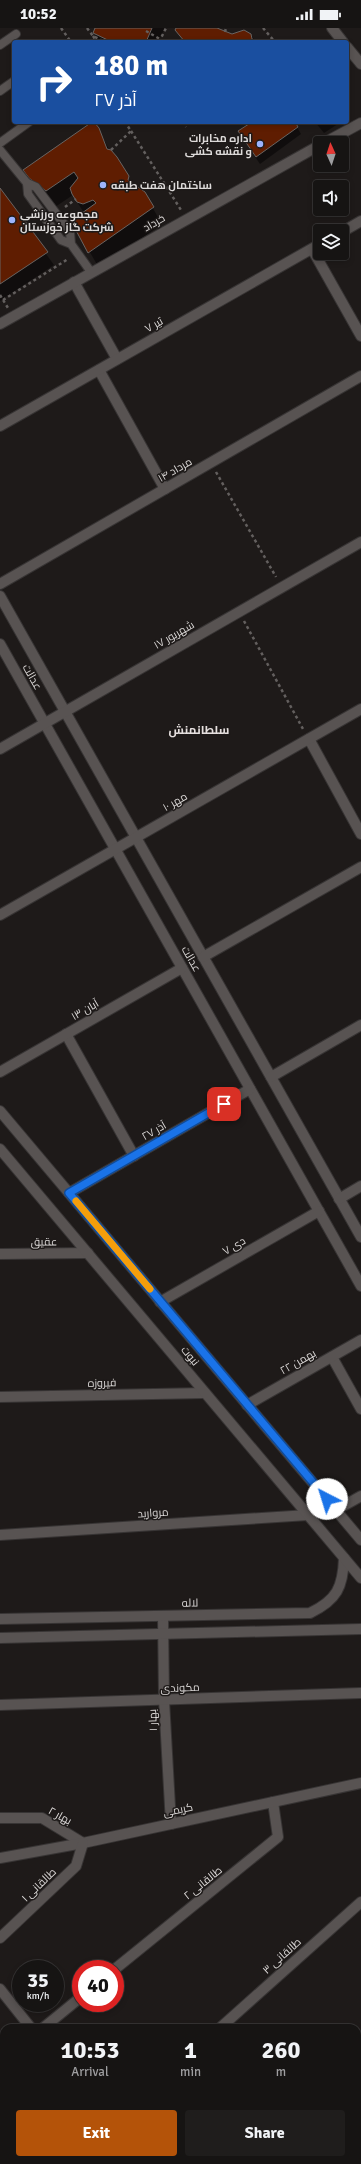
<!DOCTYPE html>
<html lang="en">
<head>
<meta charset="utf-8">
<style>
  body { margin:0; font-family:Signika,Cairo,sans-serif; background:#1f1d1c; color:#f1f3f6; height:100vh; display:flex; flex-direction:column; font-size:15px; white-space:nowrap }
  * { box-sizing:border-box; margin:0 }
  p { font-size:13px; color:#9e9ea0 }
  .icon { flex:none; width:22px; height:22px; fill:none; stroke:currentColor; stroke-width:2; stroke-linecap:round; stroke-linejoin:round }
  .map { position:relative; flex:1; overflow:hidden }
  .panel { position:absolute; left:0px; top:1996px; width:361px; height:140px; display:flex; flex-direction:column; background:#161413; border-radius:12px 12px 0 0; box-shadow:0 2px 6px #0003,0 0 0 1px #353333 }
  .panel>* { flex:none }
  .banner { position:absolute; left:12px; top:12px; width:337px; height:84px; border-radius:4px; box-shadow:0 2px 6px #0003,0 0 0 1px #353333; background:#1a4fa0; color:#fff; overflow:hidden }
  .needle { width:26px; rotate:357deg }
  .fabs { position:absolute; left:313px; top:108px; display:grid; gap:8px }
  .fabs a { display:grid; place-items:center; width:36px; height:36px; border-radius:4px; background:#161413; box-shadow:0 2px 6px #0003,0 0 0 1px #353333; font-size:20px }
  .speed { position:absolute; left:12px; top:1932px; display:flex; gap:8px; font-size:20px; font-weight:700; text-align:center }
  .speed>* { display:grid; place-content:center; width:52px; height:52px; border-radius:50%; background:#161413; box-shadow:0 2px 6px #0003,0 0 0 1px #353333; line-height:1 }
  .speed small { font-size:10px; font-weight:400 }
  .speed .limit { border:6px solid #d22; background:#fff; color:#111 }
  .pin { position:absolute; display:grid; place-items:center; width:34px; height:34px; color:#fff; margin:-17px; border-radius:8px; box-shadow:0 2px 6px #0006 }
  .me { position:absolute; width:44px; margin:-22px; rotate:320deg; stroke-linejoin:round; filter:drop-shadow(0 0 3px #0008) }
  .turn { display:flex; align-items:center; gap:14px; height:84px; padding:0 16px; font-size:18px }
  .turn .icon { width:52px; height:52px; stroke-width:2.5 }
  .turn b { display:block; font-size:28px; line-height:34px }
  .eta { display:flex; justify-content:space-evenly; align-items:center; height:68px; text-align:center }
  .eta b { font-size:24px; font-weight:700; line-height:28px }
  .primary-button { display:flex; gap:8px; margin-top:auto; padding:8px 16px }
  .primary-button a { flex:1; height:46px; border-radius:4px; background:#b45309; color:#fff; font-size:16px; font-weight:700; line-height:46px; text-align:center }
  .primary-button a+a { background:#1f1d1c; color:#f1f3f6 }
  .status { display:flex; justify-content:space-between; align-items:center; height:28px; padding:0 20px; background:#161413; direction:ltr }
  .status svg { height:11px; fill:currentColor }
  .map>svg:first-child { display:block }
  .green { fill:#2c3863 }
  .shadow { fill:#0007 }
  .building { fill:#5f1d01; stroke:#686462 }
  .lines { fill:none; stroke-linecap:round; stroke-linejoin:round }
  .lane-casing { stroke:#373434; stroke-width:10 }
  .street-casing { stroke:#373434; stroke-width:12 }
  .secondary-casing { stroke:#373434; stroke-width:12 }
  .path { stroke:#635f5e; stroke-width:2.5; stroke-dasharray:3 3; stroke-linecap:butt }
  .lane { stroke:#585352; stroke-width:8 }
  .street { stroke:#585352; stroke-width:10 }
  .secondary { stroke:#585352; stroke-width:10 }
  .route-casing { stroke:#114b97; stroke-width:10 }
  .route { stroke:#1a73e8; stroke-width:7 }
  .slow { stroke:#f59e0b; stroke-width:7 }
  .poi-dot { fill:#9db4fd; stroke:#1e1a19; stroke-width:1.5 }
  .labels { text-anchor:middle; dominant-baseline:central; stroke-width:3; stroke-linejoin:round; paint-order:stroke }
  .poi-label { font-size:11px; font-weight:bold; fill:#dddad9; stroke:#1e1a19; text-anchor:start }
  .street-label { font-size:11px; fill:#dddad9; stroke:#1e1a19 }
  .neighbourhood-label { font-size:12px; font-weight:bold; fill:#e6e0df; stroke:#1e1a19 }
</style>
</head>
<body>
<div class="status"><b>10:52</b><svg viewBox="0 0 49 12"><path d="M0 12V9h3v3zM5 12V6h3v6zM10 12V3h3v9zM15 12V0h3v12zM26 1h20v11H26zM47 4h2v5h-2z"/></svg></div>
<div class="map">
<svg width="361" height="2136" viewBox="0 0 361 2136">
  <rect width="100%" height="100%" fill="#1e1a19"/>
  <polygon class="green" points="170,2132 239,2132 233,2136 173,2136"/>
  <g class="shadow">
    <polygon points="96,0 165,0 158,14 99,14 94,5"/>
    <polygon points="177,0 216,0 232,7 251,7 256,14 184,14 176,2"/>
    <polygon points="253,94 294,94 301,106 260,136 243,111"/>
    <polygon points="315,94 341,94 324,105"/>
    <polygon points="98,101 110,123 132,156 144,165 162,196 99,240 72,193 84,185 73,167 55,179 34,159 25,143"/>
    <polygon points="0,162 54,237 0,273"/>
  </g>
  <g class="building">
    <polygon points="95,0 152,0 146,14 112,14 93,5"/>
    <polygon points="176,0 217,0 232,6 244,2 251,6 252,11 259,14 185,14 175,2"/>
    <polygon points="92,94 94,94 99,100 107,121 111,122 117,129 129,148 128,152 145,164 154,179 88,225 71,193 96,175 93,172 83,176 77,174 72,166 70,160 78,150 74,144 46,163 29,150 23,142"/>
    <polygon points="252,94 295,94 298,99 256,129 238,103"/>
    <polygon points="0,160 48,224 0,256"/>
  </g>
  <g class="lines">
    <defs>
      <g id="lane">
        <polyline points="0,17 16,6"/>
        <polyline points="0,63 14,53"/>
        <polyline points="0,115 29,94"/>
        <polyline points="0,122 27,155"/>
        <polyline points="71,216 61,212 28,166 27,155 36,159 70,204 71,216 91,244"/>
        <polyline points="78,2136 82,2132"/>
      </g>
      <g id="street">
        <polyline points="324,115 361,95"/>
        <polyline points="342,204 361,193"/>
        <polyline points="312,221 361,308"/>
        <polyline points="74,254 117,331"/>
        <polyline points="0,296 320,117"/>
        <polyline points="99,342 165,461"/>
        <polyline points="0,398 320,216"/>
        <polyline points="0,556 361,348"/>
        <polyline points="0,568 361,1209"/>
        <polyline points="0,616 361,1258"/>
        <polyline points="309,711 361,806"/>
        <polyline points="0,721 361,514"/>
        <polyline points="0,887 361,681"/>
        <polyline points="203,929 361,839"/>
        <polyline points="66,1006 134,1128"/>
        <polyline points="0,1044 182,940"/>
        <polyline points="271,1049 361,997"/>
        <polyline points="69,1165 250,1061"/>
        <polyline points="339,1171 361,1158"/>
        <polyline points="0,1226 88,1225"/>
        <polyline points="160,1274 319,1183"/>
        <polyline points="332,1329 361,1381"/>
        <polyline points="0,1369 205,1365"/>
        <polyline points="247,1377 361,1312"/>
        <polyline points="336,1482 361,1468"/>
        <polyline points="0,1507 308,1487"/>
        <polyline points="163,1588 164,1672 171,1796"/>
        <path d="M 0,1591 L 310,1585 C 337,1572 343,1559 344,1530"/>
        <polyline points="0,1610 361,1601"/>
        <polyline points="0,1677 361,1665"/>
        <polyline points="0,1790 42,1790 83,1815"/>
        <polyline points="115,1941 278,1809 273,1774"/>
        <polyline points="0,1961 31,2000"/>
        <polyline points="43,2000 81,1969"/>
        <polyline points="220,2000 361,1874"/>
        <polyline points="0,2013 4,2018"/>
        <polyline points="357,2019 361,2016"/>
        <polyline points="0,2071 4,2068"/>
        <polyline points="100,2132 103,2136"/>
        <polyline points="146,2136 151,2132"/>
        <polyline points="241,2136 246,2132"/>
        <polyline points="360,2136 361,2135"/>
      </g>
      <g id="secondary">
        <polyline points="332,0 343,14"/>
        <polyline points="347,19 361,36"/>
        <polyline points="0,1083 361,1512"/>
        <polyline points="0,1121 361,1550"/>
        <polyline points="0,1830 83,1815 361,1755"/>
        <polyline points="0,1910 76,1838 83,1815"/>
      </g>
    </defs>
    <use href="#lane" class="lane-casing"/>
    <use href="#street" class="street-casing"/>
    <use href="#secondary" class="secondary-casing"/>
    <g class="path">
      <polyline points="61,0 71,14"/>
      <polyline points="87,0 93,8 105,14"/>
      <polyline points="263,0 275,14"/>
      <polyline points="146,3 165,14"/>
      <polyline points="225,4 226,0"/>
      <polyline points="93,8 97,14"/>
      <polyline points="159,14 166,0"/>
      <polyline points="182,94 186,99"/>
      <polyline points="131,103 181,182"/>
      <polyline points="111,122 131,103 125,94"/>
      <polyline points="65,179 76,171"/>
      <polyline points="0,267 8,280"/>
      <polyline points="3,272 68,231"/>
      <polyline points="216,444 276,549"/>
      <polyline points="244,593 303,701"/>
    </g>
    <use href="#lane" class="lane"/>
    <use href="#street" class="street"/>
    <use href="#secondary" class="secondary"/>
  </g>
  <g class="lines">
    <defs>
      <polyline id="route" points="224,1076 69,1165 327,1471"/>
    </defs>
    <use href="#route" class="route-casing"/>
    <use href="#route" class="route"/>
    <polyline class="slow" points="76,1173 150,1261"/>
  </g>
  <g class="poi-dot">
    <circle cx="260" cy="116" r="4"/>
    <circle cx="103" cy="157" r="4"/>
    <circle cx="12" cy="192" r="4"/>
  </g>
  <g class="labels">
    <g class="poi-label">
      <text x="252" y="110" text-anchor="end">اداره مخابرات<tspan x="252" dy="13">و نقشه کشی</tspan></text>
      <text x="111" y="157">ساختمان هفت طبقه</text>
      <text x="20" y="186">مجموعه ورزشی<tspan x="20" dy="13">شرکت گاز خوزستان</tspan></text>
    </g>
    <g class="street-label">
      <text transform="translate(154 195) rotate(-30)">خرداد</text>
      <text transform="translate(154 297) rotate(-30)">۷ تیر</text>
      <text transform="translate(175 442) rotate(-30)">۱۴ مرداد</text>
      <text transform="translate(174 607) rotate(-30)">۱۷ شهریور</text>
      <text transform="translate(32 649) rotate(61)">عدالت</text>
      <text transform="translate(175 774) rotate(-30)">۱۰ مهر</text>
      <text transform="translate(191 931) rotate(61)">عدالت</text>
      <text transform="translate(85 982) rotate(-30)">۱۳ آبان</text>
      <text transform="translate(154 1103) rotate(-30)">۲۷ آذر</text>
      <text transform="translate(44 1214) rotate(-1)">عقیق</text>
      <text transform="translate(234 1218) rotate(-30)">۷ دی</text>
      <text transform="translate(190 1328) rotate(50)">نبوت</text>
      <text transform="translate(298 1334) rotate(-30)">۲۲ بهمن</text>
      <text transform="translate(102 1355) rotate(-1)">فیروزه</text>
      <text transform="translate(153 1485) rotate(-4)">مروارید</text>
      <text transform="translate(190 1575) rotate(-1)">لاله</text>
      <text transform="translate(180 1660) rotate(-2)">مکوندی</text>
      <text transform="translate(153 1692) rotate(-93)">بهار ۱</text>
      <text transform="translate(178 1782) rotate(-12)">کریمی</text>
      <text transform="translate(60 1788) rotate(29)">بهار ۲</text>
      <text transform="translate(203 1855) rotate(-39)">طالقانی ۲</text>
      <text transform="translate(39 1857) rotate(-44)">طالقانی ۱</text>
      <text transform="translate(282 1928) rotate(-42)">طالقانی ۳</text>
    </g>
    <g class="neighbourhood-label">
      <text x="199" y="702">سلطانمنش</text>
    </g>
  </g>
</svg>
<div class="fabs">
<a><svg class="needle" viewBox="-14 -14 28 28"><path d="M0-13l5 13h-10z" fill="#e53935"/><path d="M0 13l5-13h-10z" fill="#9e9ea0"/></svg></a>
<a><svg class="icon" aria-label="sound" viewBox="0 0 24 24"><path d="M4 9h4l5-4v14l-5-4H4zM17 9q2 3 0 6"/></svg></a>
<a><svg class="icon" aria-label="layers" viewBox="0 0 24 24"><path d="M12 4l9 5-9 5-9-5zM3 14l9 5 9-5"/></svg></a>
</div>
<div class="speed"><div>35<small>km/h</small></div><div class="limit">40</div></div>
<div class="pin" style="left:224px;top:1076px;background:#d93025"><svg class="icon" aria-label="arrive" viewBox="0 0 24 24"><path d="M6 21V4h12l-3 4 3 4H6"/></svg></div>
<svg class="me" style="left:327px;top:1471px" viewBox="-20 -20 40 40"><circle r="19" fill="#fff"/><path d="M0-13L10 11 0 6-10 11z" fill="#1a73e8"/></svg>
<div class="banner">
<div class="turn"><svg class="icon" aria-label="right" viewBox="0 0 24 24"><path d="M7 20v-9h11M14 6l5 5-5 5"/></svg><div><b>180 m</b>۲۷ آذر</div></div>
</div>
<section class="panel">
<div class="eta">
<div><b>10:53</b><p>Arrival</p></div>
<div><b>1</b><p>min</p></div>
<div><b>260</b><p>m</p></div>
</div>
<div class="primary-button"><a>Exit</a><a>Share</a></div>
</section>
</div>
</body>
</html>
